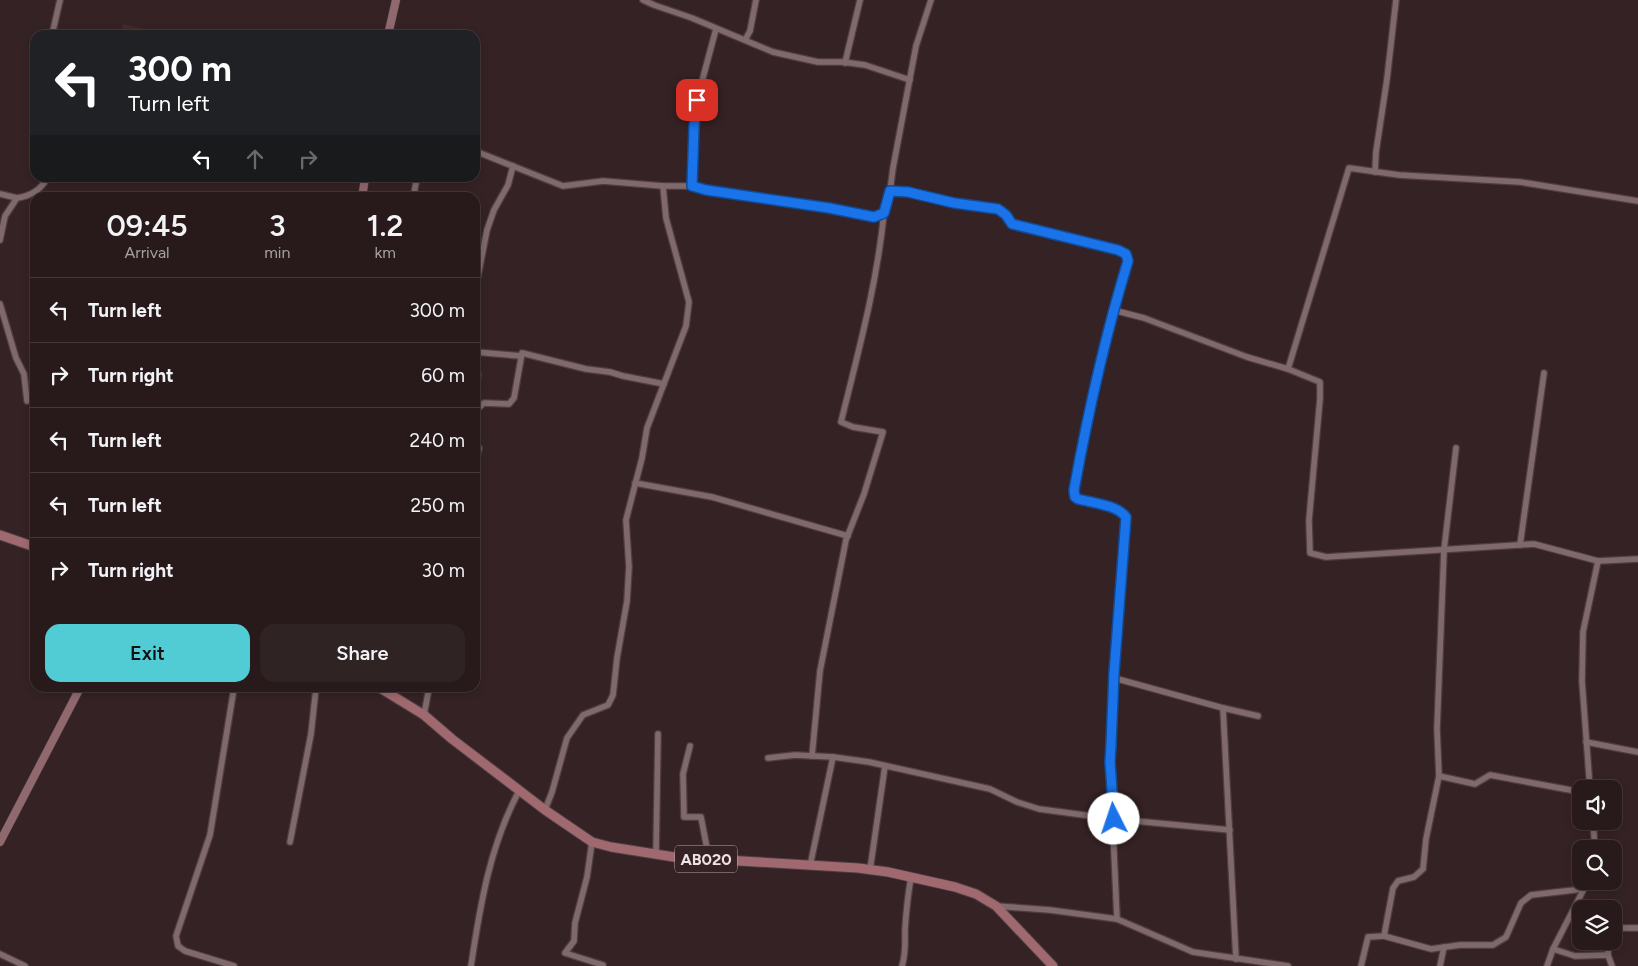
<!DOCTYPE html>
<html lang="en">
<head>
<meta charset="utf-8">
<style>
  body { margin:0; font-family:Figtree,sans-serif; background:#302324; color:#f1f3f6; height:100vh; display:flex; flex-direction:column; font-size:19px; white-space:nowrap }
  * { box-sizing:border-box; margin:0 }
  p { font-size:16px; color:#a5a1a3 }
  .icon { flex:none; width:28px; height:28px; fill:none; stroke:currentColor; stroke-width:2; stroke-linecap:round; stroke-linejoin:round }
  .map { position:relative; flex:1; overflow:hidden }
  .panel { position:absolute; left:30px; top:192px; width:450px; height:500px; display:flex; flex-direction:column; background:#281a1b; border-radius:15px; box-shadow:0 2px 8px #0003,0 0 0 1px #44383a }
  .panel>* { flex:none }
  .banner { position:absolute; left:30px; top:30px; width:450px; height:152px; border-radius:15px; box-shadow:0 2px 8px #0003,0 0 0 1px #44383a; background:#202124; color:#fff; overflow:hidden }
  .fabs { position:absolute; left:1572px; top:780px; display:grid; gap:10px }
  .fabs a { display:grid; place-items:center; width:50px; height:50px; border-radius:10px; background:#281a1b; box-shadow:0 2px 8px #0003,0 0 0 1px #44383a; font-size:25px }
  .pin { position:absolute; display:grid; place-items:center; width:42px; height:42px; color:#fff; margin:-21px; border-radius:10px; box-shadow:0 2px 8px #0006 }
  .me { position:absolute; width:55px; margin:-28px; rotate:356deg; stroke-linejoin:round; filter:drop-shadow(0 0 4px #0008) }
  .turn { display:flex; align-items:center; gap:18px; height:105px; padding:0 15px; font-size:22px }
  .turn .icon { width:65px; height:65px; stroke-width:2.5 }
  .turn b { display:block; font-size:35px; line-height:42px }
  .lanes { display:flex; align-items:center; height:48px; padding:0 15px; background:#0003; justify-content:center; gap:25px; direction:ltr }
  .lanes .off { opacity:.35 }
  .eta { display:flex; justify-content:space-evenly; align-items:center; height:85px; text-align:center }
  .eta b { font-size:30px; font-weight:600; line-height:35px }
  .button { display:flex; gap:10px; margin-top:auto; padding:10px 15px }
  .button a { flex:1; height:58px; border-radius:15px; background:#51ccd4; color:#111; font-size:20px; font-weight:600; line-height:58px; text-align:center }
  .button a+a { background:#302324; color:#f1f3f6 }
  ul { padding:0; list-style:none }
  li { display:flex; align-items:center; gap:15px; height:65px; padding:0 15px; border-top:1px solid #44383a }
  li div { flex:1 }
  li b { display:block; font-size:19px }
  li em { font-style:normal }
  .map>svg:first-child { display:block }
  .built { fill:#43292c }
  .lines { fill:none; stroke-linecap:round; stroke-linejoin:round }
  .street-casing { stroke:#4f3e41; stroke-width:8 }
  .secondary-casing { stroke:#4f3e41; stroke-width:9 }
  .primary-casing { stroke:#4f3e41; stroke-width:11 }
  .street { stroke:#80696b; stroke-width:5.5 }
  .secondary { stroke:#90696e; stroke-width:8 }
  .primary { stroke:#a06970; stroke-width:9 }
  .route-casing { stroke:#114b97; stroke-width:12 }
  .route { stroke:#1a73e8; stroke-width:9 }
  .labels { text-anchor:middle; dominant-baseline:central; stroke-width:5; stroke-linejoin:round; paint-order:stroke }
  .shield { fill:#352224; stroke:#b7a8aa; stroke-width:1 }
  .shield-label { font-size:16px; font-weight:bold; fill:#efe1e3 }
</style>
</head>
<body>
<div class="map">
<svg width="1638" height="966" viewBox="0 0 1638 966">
  <rect width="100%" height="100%" fill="#352224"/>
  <polygon class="built" points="123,24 171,35 121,35"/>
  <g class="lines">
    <defs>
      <g id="street">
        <polyline points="643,0 654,5 692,18 773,52 818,62 843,62 865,65 910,80"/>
        <polyline points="52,35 60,0"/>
        <polyline points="745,40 750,31 756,0"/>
        <polyline points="845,63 860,0"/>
        <polyline points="475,151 563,186 603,181 663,186 690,186 706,190 829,208 874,217 884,213 890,191 908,192 954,203 998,209 1006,215 1012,223 1118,249 1126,254 1128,261 1113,310 1144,318 1247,357 1288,369 1320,382 1320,399 1309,520 1310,553 1326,557 1534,544 1598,561 1638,559"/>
        <polyline points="1375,172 1376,152 1387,79 1396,0"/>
        <polyline points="692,186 694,127 697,100 716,29"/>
        <polyline points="890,191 893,168 916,46 931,0"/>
        <polyline points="0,194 17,198"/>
        <polyline points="413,198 417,178"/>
        <path d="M 0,240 L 5,216 L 17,198 C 31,196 41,190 47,178"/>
        <polyline points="475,284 478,276 487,230 494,210 508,185 513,166"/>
        <polyline points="0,304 16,358 24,374 27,401"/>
        <path d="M 1113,310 L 1084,436 L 1074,490 L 1075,497 L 1078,499 C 1093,503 1117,505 1126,517 L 1114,673 L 1110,762 L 1117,919"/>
        <polyline points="475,352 521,356"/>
        <polyline points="1288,369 1349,168 1399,175 1520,182 1638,201"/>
        <polyline points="475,373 478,374 475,401"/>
        <polyline points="475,411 484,403 509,404 514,398 522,353 586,369 610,372 623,376 664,384"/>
        <polyline points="475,441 479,448 475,465"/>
        <polyline points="635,483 712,497 848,536"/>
        <polyline points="1520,545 1544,373"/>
        <polyline points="1114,678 1223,708"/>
        <polyline points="234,688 210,835 176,936 178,946 185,951 234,966"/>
        <polyline points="424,715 429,688"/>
        <polyline points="1586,742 1638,752"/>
        <polyline points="690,746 683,774 684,817 701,817 709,859"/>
        <path d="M 812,756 L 820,671 L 846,540 L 864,494 L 883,432 L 853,427 L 841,422 C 858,353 877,284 884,213"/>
        <polyline points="768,758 795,755 833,757 869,762 990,789 1017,802 1039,809 1114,819 1230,830"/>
        <polyline points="1439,776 1475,784 1490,775 1581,792"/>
        <polyline points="1590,789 1582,681 1583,632 1598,561"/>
        <polyline points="545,810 552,792 567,738 583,715 608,705 613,695 617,658 627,601 629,567 626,520 642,458 647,428 686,326 689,302 666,218 663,186"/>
        <polyline points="1593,821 1595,849"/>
        <polyline points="290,842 311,734 316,688"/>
        <polyline points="592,842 587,877 575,923 574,941 565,953 603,965"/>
        <polyline points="656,854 658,734"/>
        <polyline points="810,866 833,757"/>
        <polyline points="870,870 885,766"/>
        <polyline points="996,906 1050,910 1117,919 1193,952 1288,966"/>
        <polyline points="1614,930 1615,928 1638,928"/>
        <polyline points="1384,936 1431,949 1460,945 1493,945 1506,937 1521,903 1531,895 1583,889"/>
        <polyline points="1553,949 1575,956 1608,955 1612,966"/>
        <polyline points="0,954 25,966"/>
        <polyline points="1608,955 1609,941"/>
        <polyline points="1236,959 1223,708 1258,716"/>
        <path d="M 471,966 C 480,906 490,845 519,791"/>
        <path d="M 902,966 C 906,954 905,942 905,930 C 906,912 908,895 911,877"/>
        <polyline points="1361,966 1368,937 1384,936 1393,888 1398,881 1414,877 1423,869 1426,839 1439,776 1437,729 1444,550 1456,448"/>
        <polyline points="1440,966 1444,947"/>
        <polyline points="1547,966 1553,949 1588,881"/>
      </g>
      <g id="secondary">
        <polyline points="388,35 396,0"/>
        <polyline points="362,198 365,178"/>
        <polyline points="0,842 80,688"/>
      </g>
      <g id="primary">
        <polyline points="0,535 35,547"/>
        <polyline points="380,688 424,715 452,739 545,810 592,842 611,847 674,857 858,868 888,872 955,887 976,894 996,906 1053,966"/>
      </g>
    </defs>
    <use href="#street" class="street-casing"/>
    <use href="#secondary" class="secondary-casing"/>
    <use href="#primary" class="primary-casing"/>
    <use href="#street" class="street"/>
    <use href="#secondary" class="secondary"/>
    <use href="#primary" class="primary"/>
  </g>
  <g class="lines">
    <defs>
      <path id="route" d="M 697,100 L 694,127 L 692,186 L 706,190 L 829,208 L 874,217 L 884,213 L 890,191 L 908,192 L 954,203 L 998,209 L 1006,215 L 1012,224 L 1118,250 L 1126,254 L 1128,261 C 1105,336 1088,413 1074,490 L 1075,497 L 1078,499 C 1093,503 1117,505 1126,517 L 1114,673 L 1111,745 L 1110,762 L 1114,819"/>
    </defs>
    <use href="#route" class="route-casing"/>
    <use href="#route" class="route"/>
  </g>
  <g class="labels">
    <rect class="shield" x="675" y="845.5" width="62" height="27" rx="4"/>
    <g class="shield-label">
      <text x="706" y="859">AB020</text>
    </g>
  </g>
</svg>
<div class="fabs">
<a><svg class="icon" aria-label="sound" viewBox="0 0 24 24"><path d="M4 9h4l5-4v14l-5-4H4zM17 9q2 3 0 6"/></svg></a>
<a><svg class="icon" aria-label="search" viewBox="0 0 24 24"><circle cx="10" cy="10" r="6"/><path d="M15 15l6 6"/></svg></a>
<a><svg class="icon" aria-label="layers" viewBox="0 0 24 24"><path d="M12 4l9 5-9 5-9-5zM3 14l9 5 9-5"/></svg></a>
</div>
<div class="pin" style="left:697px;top:100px;background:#d93025"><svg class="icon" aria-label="arrive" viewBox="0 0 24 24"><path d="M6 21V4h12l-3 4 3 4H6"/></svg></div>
<svg class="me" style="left:1114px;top:819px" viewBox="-20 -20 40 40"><circle r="19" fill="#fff"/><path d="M0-13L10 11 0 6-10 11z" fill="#1a73e8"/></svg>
<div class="banner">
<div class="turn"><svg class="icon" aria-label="left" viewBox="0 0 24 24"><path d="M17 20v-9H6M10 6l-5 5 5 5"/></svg><div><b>300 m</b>Turn left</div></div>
<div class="lanes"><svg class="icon" aria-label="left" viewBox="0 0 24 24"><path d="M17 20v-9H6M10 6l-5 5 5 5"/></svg><svg class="icon off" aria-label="ahead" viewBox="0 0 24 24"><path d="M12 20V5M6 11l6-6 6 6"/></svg><svg class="icon off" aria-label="right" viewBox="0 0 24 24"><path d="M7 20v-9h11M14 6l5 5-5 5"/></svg></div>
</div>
<section class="panel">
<div class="eta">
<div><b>09:45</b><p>Arrival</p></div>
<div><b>3</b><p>min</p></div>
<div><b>1.2</b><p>km</p></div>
</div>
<ul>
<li><svg class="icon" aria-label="left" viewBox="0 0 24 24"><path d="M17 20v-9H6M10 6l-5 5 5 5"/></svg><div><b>Turn left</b></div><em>300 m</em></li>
<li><svg class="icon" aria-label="right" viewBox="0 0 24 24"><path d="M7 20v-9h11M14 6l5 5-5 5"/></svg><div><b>Turn right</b></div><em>60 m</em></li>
<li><svg class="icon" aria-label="left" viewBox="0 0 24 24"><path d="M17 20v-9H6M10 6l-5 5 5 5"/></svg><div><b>Turn left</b></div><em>240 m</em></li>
<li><svg class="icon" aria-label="left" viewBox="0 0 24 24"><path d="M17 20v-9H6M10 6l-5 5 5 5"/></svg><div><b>Turn left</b></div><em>250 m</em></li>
<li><svg class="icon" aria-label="right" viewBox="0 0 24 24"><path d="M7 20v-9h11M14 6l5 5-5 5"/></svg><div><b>Turn right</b></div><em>30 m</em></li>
</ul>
<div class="button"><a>Exit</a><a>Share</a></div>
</section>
</div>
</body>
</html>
